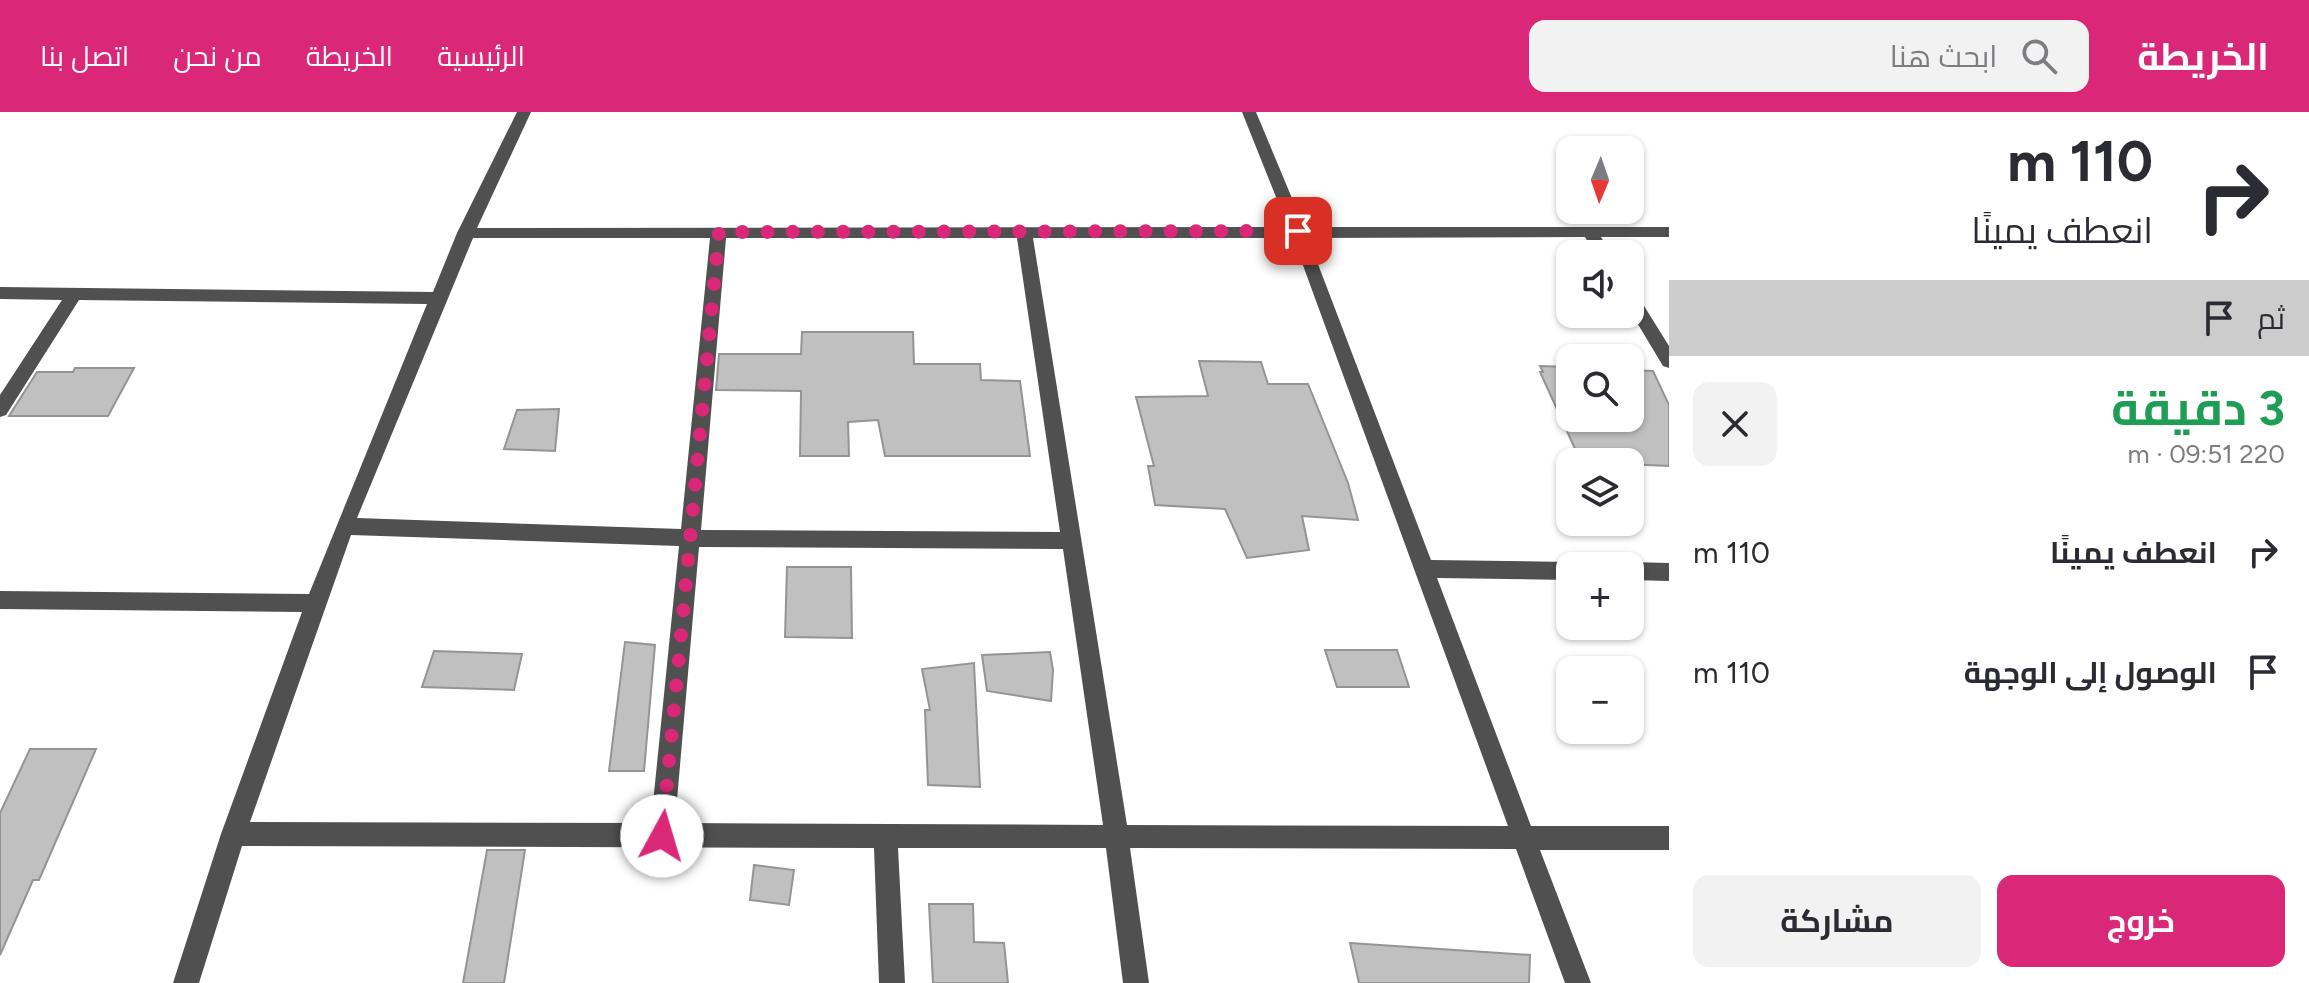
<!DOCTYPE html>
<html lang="ar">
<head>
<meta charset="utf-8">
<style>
  body { margin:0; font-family:Figtree,Cairo,sans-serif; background:#f2f2f3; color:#2b2b33; direction:rtl; height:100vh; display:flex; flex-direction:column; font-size:30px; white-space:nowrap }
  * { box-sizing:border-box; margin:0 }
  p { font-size:26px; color:#7c7c81 }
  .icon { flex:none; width:44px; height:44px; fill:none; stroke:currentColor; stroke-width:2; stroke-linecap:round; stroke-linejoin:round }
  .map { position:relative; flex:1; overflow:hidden; direction:ltr }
  .details { display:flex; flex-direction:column; background:#fff; width:640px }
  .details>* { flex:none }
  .top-card { background:#fff; color:#2b2b33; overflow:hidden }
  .needle { width:52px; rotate:182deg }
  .controls { position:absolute; left:1556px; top:24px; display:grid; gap:16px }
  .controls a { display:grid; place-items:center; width:88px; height:88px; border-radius:16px; background:#fff; box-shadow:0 2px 6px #0004; font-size:40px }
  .pin { position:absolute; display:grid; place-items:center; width:68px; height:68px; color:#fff; margin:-34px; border-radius:16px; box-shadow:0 4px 12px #0006 }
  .me { position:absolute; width:88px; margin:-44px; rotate:6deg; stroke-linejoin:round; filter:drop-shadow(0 0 6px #0008) }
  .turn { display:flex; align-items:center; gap:28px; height:168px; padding:0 24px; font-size:36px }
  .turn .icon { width:104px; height:104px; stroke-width:2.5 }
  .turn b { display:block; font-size:56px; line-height:68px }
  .then { display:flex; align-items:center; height:76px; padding:0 24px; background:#0003; gap:16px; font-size:30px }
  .round { display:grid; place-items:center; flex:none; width:84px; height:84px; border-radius:16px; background:#f2f2f3 }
  .summary { display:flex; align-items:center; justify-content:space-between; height:136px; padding:0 24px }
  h1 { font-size:48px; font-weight:700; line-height:60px; color:#1e9e55 }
  .cta { display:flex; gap:16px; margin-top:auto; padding:16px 24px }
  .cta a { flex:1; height:92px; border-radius:16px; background:#db2777; color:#fff; font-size:32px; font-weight:700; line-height:92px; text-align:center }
  .cta a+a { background:#f2f2f3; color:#2b2b33 }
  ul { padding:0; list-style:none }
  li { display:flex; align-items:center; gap:24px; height:120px; padding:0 24px }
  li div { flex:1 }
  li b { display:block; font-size:30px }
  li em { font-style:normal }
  header { display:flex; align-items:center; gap:48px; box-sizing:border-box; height:112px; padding:0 40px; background:#db2777; color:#fff }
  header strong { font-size:38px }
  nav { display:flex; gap:44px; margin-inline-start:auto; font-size:28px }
  .search { width:560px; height:72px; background:#f2f2f3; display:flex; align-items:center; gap:20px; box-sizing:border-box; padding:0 28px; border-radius:16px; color:#7c7c81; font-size:30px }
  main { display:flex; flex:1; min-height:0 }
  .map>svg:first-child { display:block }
  .building { fill:#c0c0c0; stroke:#949494; stroke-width:2 }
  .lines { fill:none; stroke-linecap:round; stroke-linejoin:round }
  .minor { fill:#505050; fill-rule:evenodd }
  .route { stroke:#db2777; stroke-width:14; stroke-dasharray:0 25.2 }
</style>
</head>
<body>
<header>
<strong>الخريطة</strong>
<div class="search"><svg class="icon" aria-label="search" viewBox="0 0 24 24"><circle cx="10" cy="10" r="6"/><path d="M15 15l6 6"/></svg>ابحث هنا</div>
<nav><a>الرئيسية</a><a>الخريطة</a><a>من نحن</a><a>اتصل بنا</a></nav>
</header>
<main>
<section class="details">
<div class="top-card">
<div class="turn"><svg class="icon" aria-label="right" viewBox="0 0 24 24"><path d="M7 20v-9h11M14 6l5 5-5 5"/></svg><div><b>110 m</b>انعطف يمينًا</div></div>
<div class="then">ثم<svg class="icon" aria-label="arrive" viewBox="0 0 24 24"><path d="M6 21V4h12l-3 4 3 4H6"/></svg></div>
</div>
<div class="summary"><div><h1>3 دقيقة</h1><p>220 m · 09:51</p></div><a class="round"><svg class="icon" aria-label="close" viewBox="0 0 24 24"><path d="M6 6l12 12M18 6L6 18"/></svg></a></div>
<ul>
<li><svg class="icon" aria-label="right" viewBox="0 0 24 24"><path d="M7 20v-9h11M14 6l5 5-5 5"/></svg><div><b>انعطف يمينًا</b></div><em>110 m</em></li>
<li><svg class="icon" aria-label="arrive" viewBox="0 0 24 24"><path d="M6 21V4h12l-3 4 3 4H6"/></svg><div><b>الوصول إلى الوجهة</b></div><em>110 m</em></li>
</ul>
<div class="cta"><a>خروج</a><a>مشاركة</a></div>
</section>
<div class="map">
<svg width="1669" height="871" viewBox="0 0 1669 871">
  <rect width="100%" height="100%" fill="#fff"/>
  <g class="building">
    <polygon points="802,220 913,220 914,252 980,252 981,268 1020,269 1030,344 885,344 878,308 848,310 849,344 800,344 801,279 716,278 719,242 801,242"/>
    <polygon points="1199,249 1261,250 1268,272 1308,272 1348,371 1358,408 1302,404 1309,438 1247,446 1225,397 1155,393 1148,354 1154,354 1136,285 1208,284"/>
    <polygon points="1540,254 1570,255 1570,306 1630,306 1630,258 1653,259 1669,293 1669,354 1581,350 1540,260 1543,260"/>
    <polygon points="75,256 134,256 108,304 9,304 37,260 73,260"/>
    <polygon points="559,297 555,339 504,337 517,298"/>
    <polygon points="787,455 851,455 852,526 785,525"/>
    <polygon points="625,530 655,533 644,659 609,659"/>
    <polygon points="1325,538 1397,538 1409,575 1337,575"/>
    <polygon points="434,539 522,542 514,578 422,575"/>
    <polygon points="1050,540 1053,558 1051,589 987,579 982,543"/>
    <polygon points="974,551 980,675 928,673 925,598 930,598 922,557"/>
    <polygon points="30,637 96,637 39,768 33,768 0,843 0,701"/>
    <polygon points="487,738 525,738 504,871 463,871"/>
    <polygon points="754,753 794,758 789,793 750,788"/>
    <polygon points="929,792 973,792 974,830 1004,831 1008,871 933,871"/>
    <polygon points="1350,831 1530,843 1529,871 1359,871"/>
  </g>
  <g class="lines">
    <g class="minor">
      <path d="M 517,0 L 531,0 L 477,116 L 1288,115 L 1242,0 L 1256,0 L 1304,115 L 1669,115 L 1669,125 L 1601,125 L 1611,142 L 1595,142 L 1585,125 L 1308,126 L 1431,448 L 1570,450 L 1578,454 L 1570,454 L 1570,468 L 1437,466 L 1531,714 L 1669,714 L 1669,738 L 1540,738 L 1591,871 L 1565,871 L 1516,737 L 1130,736 L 1149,871 L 1123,871 L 1106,736 L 898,736 L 905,871 L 879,871 L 874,736 L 242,734 L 199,871 L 173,871 L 221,722 L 302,500 L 0,497 L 0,479 L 309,482 L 427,192 L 79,188 L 6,303 L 0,305 L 0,283 L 62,188 L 0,187 L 0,175 L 433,180 L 457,121 ZM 473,126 L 710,126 L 681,417 L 357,406 ZM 726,126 L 1017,126 L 1060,420 L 701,418 ZM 1033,126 L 1293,126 L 1508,714 L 1127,713 ZM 351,423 L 679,434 L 651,711 L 250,710 ZM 699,435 L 1063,437 L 1103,713 L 675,711 Z"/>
      <polygon points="1630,179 1636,181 1669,234 1669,256 1663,254 1630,199"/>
      <polygon points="1630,450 1669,451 1669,469 1630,468 1630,454 1622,454"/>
    </g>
  </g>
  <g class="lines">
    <polyline class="route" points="662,724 719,120 1298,119"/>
  </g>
</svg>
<div class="controls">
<a><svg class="needle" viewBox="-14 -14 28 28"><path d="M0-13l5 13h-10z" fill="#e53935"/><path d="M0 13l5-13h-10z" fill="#7c7c81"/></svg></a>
<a><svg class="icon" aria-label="sound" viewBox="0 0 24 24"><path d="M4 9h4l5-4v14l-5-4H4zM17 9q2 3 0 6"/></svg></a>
<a><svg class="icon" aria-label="search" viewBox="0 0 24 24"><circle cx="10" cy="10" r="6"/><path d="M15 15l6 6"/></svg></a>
<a><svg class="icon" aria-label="layers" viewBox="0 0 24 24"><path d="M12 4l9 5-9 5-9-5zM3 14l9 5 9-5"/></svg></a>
<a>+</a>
<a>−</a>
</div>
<div class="pin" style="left:1298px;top:119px;background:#d93025"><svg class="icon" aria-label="arrive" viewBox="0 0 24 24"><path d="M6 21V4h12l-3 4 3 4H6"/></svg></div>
<svg class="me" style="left:662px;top:724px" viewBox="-20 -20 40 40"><circle r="19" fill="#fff"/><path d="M0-13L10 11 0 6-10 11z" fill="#db2777"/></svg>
</div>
</main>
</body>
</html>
